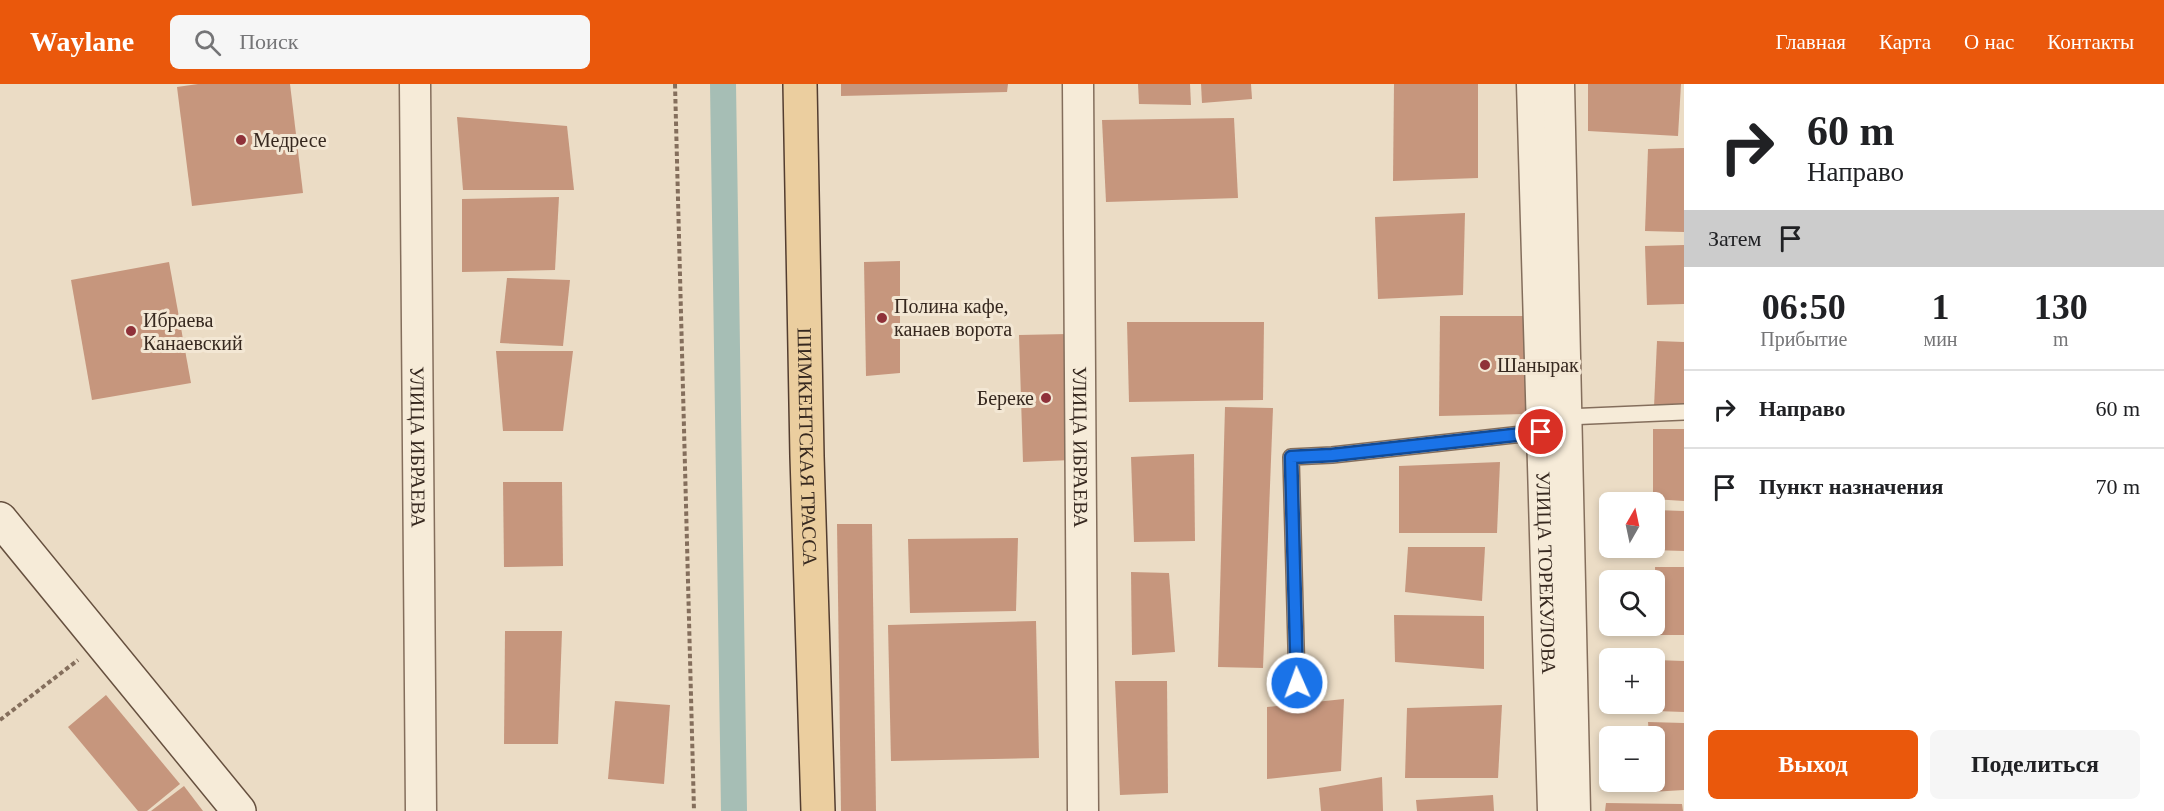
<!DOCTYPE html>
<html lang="ru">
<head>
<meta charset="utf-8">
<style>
  body { margin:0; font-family:Georgia,serif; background:#f6f6f6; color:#202124; height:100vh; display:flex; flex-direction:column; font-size:22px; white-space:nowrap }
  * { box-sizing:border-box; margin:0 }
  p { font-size:20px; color:#757577 }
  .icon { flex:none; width:33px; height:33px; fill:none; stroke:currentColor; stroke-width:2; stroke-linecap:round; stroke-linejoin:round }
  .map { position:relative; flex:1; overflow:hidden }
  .sheet { display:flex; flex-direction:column; background:#fff; width:480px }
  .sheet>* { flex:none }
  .hud { background:#fff; color:#202124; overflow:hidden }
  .needle { width:39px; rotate:9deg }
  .fabs { position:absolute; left:1599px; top:408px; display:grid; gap:12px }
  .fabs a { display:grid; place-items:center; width:66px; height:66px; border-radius:9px; background:#fff; box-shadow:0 3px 9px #0003; font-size:30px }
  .pin { position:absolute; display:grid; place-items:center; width:51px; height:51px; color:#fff; margin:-26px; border:3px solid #fff; border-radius:50%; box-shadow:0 2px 6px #0007 }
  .me { position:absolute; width:66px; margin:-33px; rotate:358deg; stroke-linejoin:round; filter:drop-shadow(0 0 4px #0008) }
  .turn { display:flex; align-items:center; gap:21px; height:126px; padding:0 24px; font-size:27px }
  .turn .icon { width:78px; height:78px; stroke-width:2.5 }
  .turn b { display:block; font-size:42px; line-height:51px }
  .then { display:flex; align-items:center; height:57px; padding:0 24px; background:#0003; gap:12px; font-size:22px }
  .eta { display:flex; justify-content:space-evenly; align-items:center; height:102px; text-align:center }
  .eta b { font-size:36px; font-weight:700; line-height:42px }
  .cta { display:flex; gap:12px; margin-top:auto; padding:12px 24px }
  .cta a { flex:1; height:69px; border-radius:9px; background:#ea580c; color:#fff; font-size:24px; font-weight:700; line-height:69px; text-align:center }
  .cta a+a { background:#f6f6f6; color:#202124 }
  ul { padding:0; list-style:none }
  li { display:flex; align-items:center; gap:18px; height:78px; padding:0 24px; border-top:2px solid #e0e0e0 }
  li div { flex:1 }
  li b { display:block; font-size:22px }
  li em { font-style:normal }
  header { display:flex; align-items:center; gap:36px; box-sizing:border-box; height:84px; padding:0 30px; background:#ea580c; color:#fff }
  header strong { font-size:28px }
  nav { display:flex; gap:33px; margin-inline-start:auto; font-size:21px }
  .search { width:420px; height:54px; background:#f6f6f6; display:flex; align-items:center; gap:15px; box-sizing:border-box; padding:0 21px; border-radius:9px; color:#757577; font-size:22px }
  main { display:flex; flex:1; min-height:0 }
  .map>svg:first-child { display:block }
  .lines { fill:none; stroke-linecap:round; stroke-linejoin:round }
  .canal { stroke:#a6beb5; stroke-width:26 }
  .building { fill:#c6967d }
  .lane-casing { stroke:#846e5c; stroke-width:18 }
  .street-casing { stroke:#846e5c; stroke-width:33 }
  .secondary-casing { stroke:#66503f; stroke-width:36 }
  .primary-casing { stroke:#533d30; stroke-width:36 }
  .path { stroke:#846e5c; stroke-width:4; stroke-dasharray:4.5 3; stroke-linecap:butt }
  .lane { stroke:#f6ebd8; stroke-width:15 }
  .street { stroke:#f6ebd8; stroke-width:30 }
  .secondary { stroke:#f6ebd8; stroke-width:33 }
  .primary { stroke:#ebce9f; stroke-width:33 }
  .route-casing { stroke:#114b97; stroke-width:15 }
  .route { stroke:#1a73e8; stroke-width:10 }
  .poi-dot { fill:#8f3139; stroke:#f3e7d4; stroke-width:2 }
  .labels { text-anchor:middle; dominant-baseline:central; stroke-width:6; stroke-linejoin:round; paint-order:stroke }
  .poi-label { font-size:20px; fill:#36281f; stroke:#f3e7d4; text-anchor:start }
  .street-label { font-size:20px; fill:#36281f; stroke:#f3e7d4 }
</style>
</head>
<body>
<header>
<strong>Waylane</strong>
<div class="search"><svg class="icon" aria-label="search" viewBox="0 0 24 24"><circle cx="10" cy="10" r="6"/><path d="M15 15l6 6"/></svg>Поиск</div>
<nav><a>Главная</a><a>Карта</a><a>О нас</a><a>Контакты</a></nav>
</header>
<main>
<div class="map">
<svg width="1684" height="727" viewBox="0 0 1684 727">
  <rect width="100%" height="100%" fill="#ebdcc5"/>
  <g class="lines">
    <polyline class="canal" points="723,0 734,727"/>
  </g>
  <g class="building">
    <polygon points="198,0 290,0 303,109 192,122 177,3"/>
    <polygon points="841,0 1008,0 1007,8 841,12"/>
    <polygon points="1138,0 1190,0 1191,21 1139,20"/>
    <polygon points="1201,0 1251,0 1252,15 1202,19"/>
    <polygon points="1394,0 1478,0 1478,94 1393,97"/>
    <polygon points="1588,0 1681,0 1678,52 1588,47"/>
    <polygon points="457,33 567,42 574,106 463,106"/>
    <polygon points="1234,34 1238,114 1106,118 1102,36"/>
    <polygon points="1684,64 1684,148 1645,147 1648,65"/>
    <polygon points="559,113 555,186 462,188 462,115"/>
    <polygon points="1465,129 1463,211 1378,215 1375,133"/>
    <polygon points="1684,161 1684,220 1647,221 1645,162"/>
    <polygon points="900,177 900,289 866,292 864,178"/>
    <polygon points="169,178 191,299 92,316 71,196"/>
    <polygon points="507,194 570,196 563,262 500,259"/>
    <polygon points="1440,232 1531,232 1530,330 1439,332"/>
    <polygon points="1127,238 1264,238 1263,316 1129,318"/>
    <polygon points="1068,250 1072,376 1023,378 1019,251"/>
    <polygon points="1657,257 1684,258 1684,324 1654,323"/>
    <polygon points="496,267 573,267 563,347 503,347"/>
    <polygon points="1225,323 1273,324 1263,584 1218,583"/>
    <polygon points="1653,345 1684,345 1684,417 1653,415"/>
    <polygon points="1194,370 1195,457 1134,458 1131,373"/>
    <polygon points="1500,378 1497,449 1399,449 1399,382"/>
    <polygon points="503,398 562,398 563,482 504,483"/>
    <polygon points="1654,426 1684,427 1684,467 1650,466 1651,464 1654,464"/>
    <polygon points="837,440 872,440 876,727 841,727"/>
    <polygon points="1018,454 1016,527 910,529 908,455"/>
    <polygon points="1408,463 1485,463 1482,517 1405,508"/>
    <polygon points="1655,483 1684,483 1684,551 1658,551"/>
    <polygon points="1131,488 1169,489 1175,568 1132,571"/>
    <polygon points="1394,531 1484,532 1484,585 1395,578"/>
    <polygon points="1036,537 1039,674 891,677 888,541"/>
    <polygon points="505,547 562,547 558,660 504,660"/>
    <polygon points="1655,576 1684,577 1684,628 1656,627"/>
    <polygon points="1115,597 1167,597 1168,709 1120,711"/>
    <polygon points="106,611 180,700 147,727 138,727 68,643"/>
    <polygon points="1344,615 1341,687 1267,695 1267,623"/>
    <polygon points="615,617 670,621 664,700 608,695"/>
    <polygon points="1502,621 1498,694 1405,694 1407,624"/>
    <polygon points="1648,638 1684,639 1684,706 1651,708 1651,698 1654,698 1654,652 1649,652"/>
    <polygon points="1382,693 1383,727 1321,727 1319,704"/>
    <polygon points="184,702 203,727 151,727"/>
    <polygon points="1493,711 1494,727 1417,727 1416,716"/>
    <polygon points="1606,719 1682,720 1683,727 1605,727"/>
  </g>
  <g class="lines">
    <defs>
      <g id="lane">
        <polyline points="1566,333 1684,328"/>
        <polyline points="1297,599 1291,373 1332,371 1541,348"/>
      </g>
      <g id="street">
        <path id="s1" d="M 415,0 L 421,727"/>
        <path id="s2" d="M 1078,0 L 1083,727"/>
        <path id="s3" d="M 1532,0 L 1553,727"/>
        <polyline points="1559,0 1575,727"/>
      </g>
      <polyline id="secondary" points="0,435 239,727"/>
      <g id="primary">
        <path id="s4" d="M 800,0 L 807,372 L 818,727"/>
      </g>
    </defs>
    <use href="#lane" class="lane-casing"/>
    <use href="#street" class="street-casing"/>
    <use href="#secondary" class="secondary-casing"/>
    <use href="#primary" class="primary-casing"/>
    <g class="path">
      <polyline points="675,0 694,727"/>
      <polyline points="0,636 78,576"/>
    </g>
    <use href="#lane" class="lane"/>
    <use href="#street" class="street"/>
    <use href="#secondary" class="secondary"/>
    <use href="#primary" class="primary"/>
  </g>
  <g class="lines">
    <defs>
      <polyline id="route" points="1297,599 1291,373 1332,371 1541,348"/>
    </defs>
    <use href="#route" class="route-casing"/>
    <use href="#route" class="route"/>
  </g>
  <g class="poi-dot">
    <circle cx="241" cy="56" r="6"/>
    <circle cx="882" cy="234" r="6"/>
    <circle cx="131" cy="247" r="6"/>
    <circle cx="1485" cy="281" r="6"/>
    <circle cx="1046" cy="314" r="6"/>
  </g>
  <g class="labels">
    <g class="poi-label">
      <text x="253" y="56">Медресе</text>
      <text x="894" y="222">Полина кафе,<tspan x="894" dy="23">канаев ворота</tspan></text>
      <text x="143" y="236">Ибраева<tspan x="143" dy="23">Канаевский</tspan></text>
      <text x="1497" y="281">Шанырак</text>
      <text x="1034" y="314" text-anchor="end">Береке</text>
    </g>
    <g class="street-label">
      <text stroke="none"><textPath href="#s2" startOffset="363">УЛИЦА ИБРАЕВА</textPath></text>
      <text stroke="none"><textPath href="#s1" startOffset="363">УЛИЦА ИБРАЕВА</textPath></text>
      <text stroke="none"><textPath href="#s4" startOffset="363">ШИМКЕНТСКАЯ ТРАССА</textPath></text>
      <text stroke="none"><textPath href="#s3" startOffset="489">УЛИЦА ТОРЕКУЛОВА</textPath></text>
    </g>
  </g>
</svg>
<div class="fabs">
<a><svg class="needle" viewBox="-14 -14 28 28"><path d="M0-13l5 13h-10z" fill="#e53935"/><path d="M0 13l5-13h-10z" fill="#757577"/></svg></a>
<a><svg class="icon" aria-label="search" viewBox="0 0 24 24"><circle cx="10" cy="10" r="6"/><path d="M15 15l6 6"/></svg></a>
<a>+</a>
<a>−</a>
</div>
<div class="pin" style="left:1541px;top:348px;background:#d93025"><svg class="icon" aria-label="arrive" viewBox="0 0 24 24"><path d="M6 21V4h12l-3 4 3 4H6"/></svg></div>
<svg class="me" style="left:1297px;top:599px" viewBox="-20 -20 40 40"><circle r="17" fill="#1a73e8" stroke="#fff" stroke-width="3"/><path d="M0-11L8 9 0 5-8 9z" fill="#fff"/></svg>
</div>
<section class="sheet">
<div class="hud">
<div class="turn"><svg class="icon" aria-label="right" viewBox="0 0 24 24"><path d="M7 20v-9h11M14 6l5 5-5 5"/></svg><div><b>60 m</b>Направо</div></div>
<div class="then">Затем<svg class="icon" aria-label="arrive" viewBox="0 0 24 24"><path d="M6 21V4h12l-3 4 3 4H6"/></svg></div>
</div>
<div class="eta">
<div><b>06:50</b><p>Прибытие</p></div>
<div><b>1</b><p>мин</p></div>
<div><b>130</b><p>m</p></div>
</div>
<ul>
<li><svg class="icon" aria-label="right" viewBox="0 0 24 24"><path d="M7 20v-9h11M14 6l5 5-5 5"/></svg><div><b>Направо</b></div><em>60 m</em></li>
<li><svg class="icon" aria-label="arrive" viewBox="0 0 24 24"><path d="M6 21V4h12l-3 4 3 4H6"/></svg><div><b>Пункт назначения</b></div><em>70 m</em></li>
</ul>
<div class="cta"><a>Выход</a><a>Поделиться</a></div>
</section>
</main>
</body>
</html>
